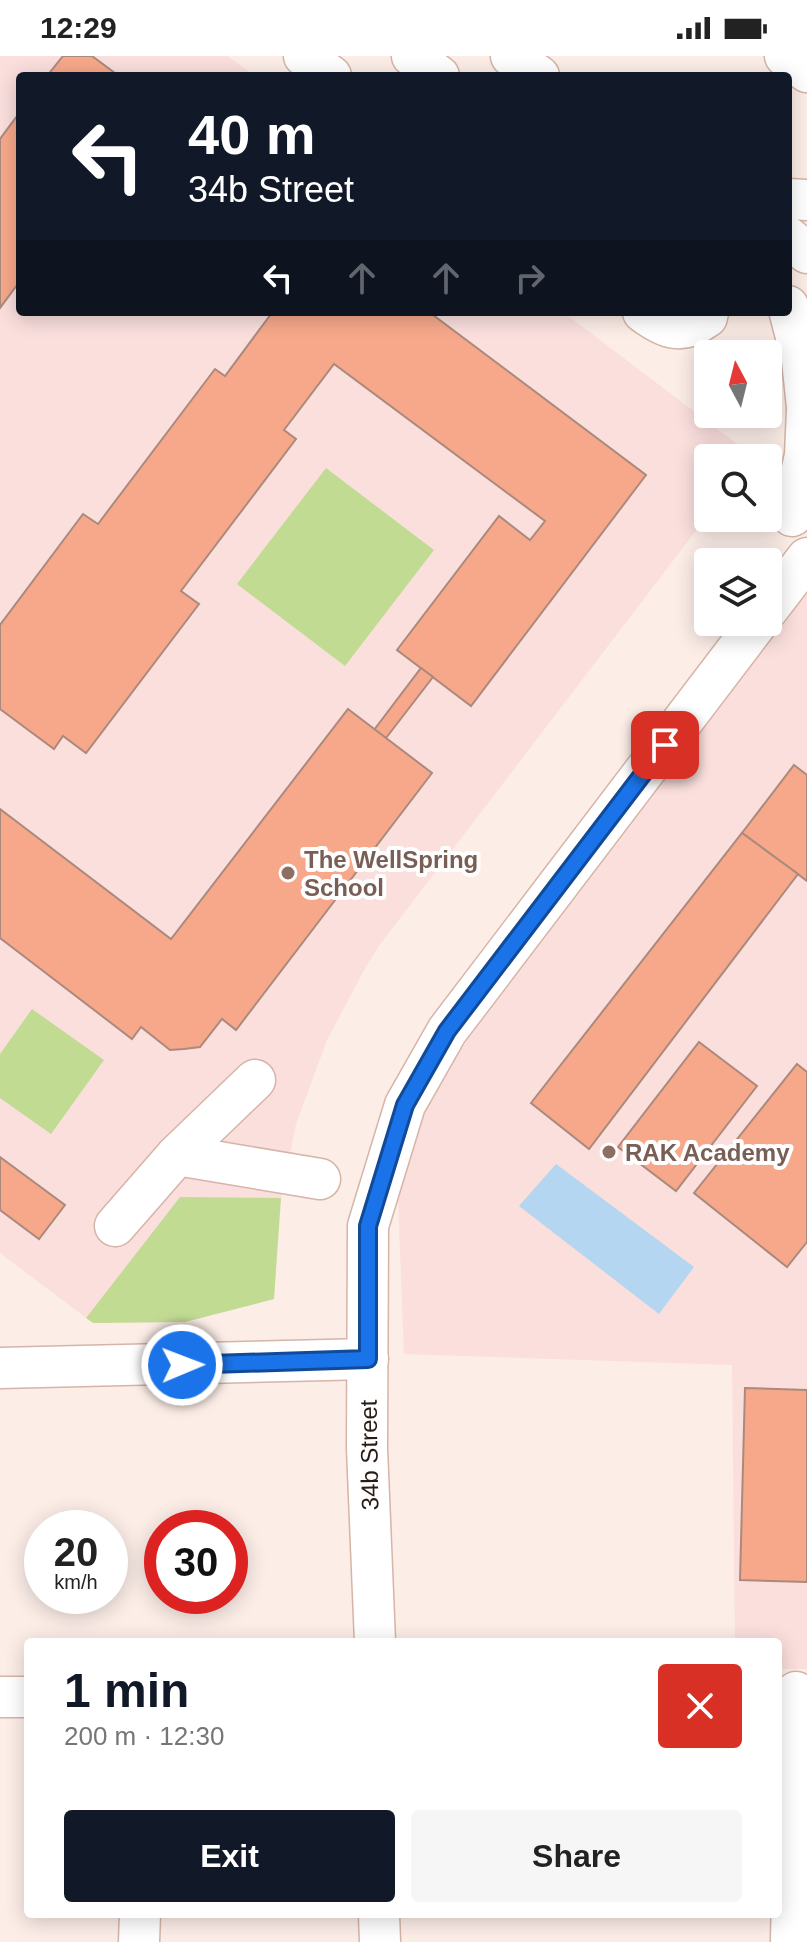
<!DOCTYPE html>
<html lang="en">
<head>
<meta charset="utf-8">
<style>
  body { margin:0; font-family:Helvetica,sans-serif; background:#f6f6f6; color:#222; height:100vh; display:flex; flex-direction:column; font-size:30px; white-space:nowrap }
  * { box-sizing:border-box; margin:0 }
  p { font-size:26px; color:#767676 }
  .icon { flex:none; width:44px; height:44px; fill:none; stroke:currentColor; stroke-width:2; stroke-linecap:round; stroke-linejoin:round }
  .map { position:relative; flex:1; overflow:hidden }
  .sheet { position:absolute; left:24px; top:1582px; width:758px; height:280px; display:flex; flex-direction:column; background:#fff; border-radius:8px; box-shadow:0 4px 20px #0003 }
  .sheet>* { flex:none }
  .guide { position:absolute; left:16px; top:16px; width:776px; height:244px; border-radius:8px; box-shadow:0 4px 20px #0003; background:#111827; color:#fff; overflow:hidden }
  .needle { width:52px; rotate:353deg }
  .controls { position:absolute; left:694px; top:284px; display:grid; gap:16px }
  .controls a { display:grid; place-items:center; width:88px; height:88px; border-radius:8px; background:#fff; box-shadow:0 4px 20px #0003; font-size:40px }
  .speed { position:absolute; left:24px; top:1454px; display:flex; gap:16px; font-size:40px; font-weight:700; text-align:center }
  .speed>* { display:grid; place-content:center; width:104px; height:104px; border-radius:50%; background:#fff; box-shadow:0 4px 20px #0003; line-height:1 }
  .speed small { font-size:20px; font-weight:400 }
  .speed .limit { border:12px solid #d22; background:#fff; color:#111 }
  .pin { position:absolute; display:grid; place-items:center; width:68px; height:68px; color:#fff; margin:-34px; border-radius:16px; box-shadow:0 4px 12px #0006 }
  .me { position:absolute; width:88px; margin:-44px; rotate:89deg; stroke-linejoin:round; filter:drop-shadow(0 0 6px #0008) }
  .turn { display:flex; align-items:center; gap:28px; height:168px; padding:0 40px; font-size:36px }
  .turn .icon { width:104px; height:104px; stroke-width:2.5 }
  .turn b { display:block; font-size:56px; line-height:68px }
  .lanes { display:flex; align-items:center; height:76px; padding:0 40px; background:#0003; justify-content:center; gap:40px; direction:ltr }
  .lanes .off { opacity:.35 }
  .round { display:grid; place-items:center; flex:none; width:84px; height:84px; border-radius:8px; background:#f6f6f6 }
  .overview { display:flex; align-items:center; justify-content:space-between; height:136px; padding:0 40px }
  h1 { font-size:48px; font-weight:700; line-height:60px; color:#111827 }
  .button { display:flex; gap:16px; margin-top:auto; padding:16px 40px }
  .button a { flex:1; height:92px; border-radius:8px; background:#111827; color:#fff; font-size:32px; font-weight:700; line-height:92px; text-align:center }
  .button a+a { background:#f6f6f6; color:#222 }
  .status { display:flex; justify-content:space-between; align-items:center; height:56px; padding:0 40px; background:#fff; direction:ltr }
  .status svg { height:22px; fill:currentColor }
  .map>svg:first-child { display:block }
  .education { fill:#fadfdd }
  .green { fill:#c2db93 }
  .water { fill:#b4d6f0 }
  .building { fill:#f7a88a; stroke:#ab8a7d; stroke-width:2 }
  .lines { fill:none; stroke-linecap:round; stroke-linejoin:round }
  .minor-casing { stroke:#d6b4a7; stroke-width:43 }
  .minor { stroke:#fff; stroke-width:40 }
  .route-casing { stroke:#114b97; stroke-width:20 }
  .route { stroke:#1a73e8; stroke-width:14 }
  .education-dot { fill:#8d6e63; stroke:#fefefe; stroke-width:3 }
  .labels { text-anchor:middle; dominant-baseline:central; stroke-width:8; stroke-linejoin:round; paint-order:stroke }
  .education-label { font-size:24px; font-weight:bold; fill:#785e54; stroke:#fefefe; text-anchor:start }
  .street-label { font-size:24px; fill:#281b16; stroke:#fefefe }
</style>
</head>
<body>
<div class="status"><b>12:29</b><svg viewBox="0 0 49 12"><path d="M0 12V9h3v3zM5 12V6h3v6zM10 12V3h3v9zM15 12V0h3v12zM26 1h20v11H26zM47 4h2v5h-2z"/></svg></div>
<div class="map">
<svg width="807" height="1886" viewBox="0 0 807 1886">
  <rect width="100%" height="100%" fill="#fcede7"/>
  <g class="education">
    <polygon points="0,0 228,0 254,20 20,20 20,256 563,256 753,400 751,402 708,402 708,459 378,891 362,918 327,984 296,1068 279,1152 274,1243 185,1266 93,1267 0,1197"/>
    <polygon points="807,537 807,1613 778,1613 778,1586 735,1586 732,1309 404,1298 398,1143 422,1049 475,974"/>
  </g>
  <g class="green">
    <polygon points="326,412 434,494 345,610 237,528"/>
    <polygon points="32,953 104,1004 51,1078 0,1042 0,998"/>
    <polygon points="180,1141 281,1142 274,1243 185,1266 93,1267 86,1262"/>
  </g>
  <polygon class="water" points="556,1108 694,1211 659,1258 519,1150"/>
  <g class="building">
    <polygon points="63,0 92,0 119,20 47,20"/>
    <polygon points="20,56 20,225 0,252 0,83"/>
    <polygon points="268,256 429,256 646,419 471,650 397,594 499,460 530,484 545,465 334,308 284,374 296,383 181,535 199,548 86,697 63,680 54,693 0,653 0,569 83,458 98,468 215,313 225,320 271,258"/>
    <polygon points="421,612 433,621 386,682 374,674"/>
    <polygon points="348,653 432,717 236,974 222,963 200,991 184,993 170,994 141,971 132,983 0,882 0,753 171,883"/>
    <polygon points="794,709 807,719 807,825 742,777"/>
    <polygon points="742,777 798,818 589,1093 531,1047"/>
    <polygon points="699,986 757,1030 676,1135 618,1091"/>
    <polygon points="797,1008 807,1016 807,1186 787,1211 694,1137"/>
    <polygon points="0,1101 65,1149 39,1183 0,1154"/>
    <polygon points="745,1332 807,1334 807,1526 740,1524"/>
  </g>
  <g class="lines">
    <defs>
      <g id="minor">
        <polyline points="304,0 331,20"/>
        <polyline points="412,0 439,20"/>
        <polyline points="511,0 539,20"/>
        <polyline points="785,0 807,16"/>
        <polyline points="788,143 807,144"/>
        <polyline points="788,181 807,197"/>
        <polyline points="788,250 802,304 807,351"/>
        <path d="M 643,256 C 667,274 682,279 707,261 L 708,256"/>
        <polyline points="792,460 805,399 807,353"/>
        <polyline points="768,553 807,502"/>
        <polyline points="177,1099 320,1123"/>
        <polyline points="115,1170 177,1099 255,1024"/>
        <polyline points="0,1312 368,1303"/>
        <polyline points="375,1586 367,1392 368,1170 405,1049 447,975 758,566"/>
        <polyline points="0,1641 28,1641"/>
        <polyline points="379,1858 380,1886"/>
        <polyline points="139,1886 140,1858"/>
        <polyline points="791,1886 796,1636"/>
      </g>
    </defs>
    <use href="#minor" class="minor-casing"/>
    <use href="#minor" class="minor"/>
  </g>
  <g class="lines">
    <defs>
      <polyline id="route" points="182,1309 368,1303 368,1170 405,1049 447,975 665,689"/>
    </defs>
    <use href="#route" class="route-casing"/>
    <use href="#route" class="route"/>
  </g>
  <g class="education-dot">
    <circle cx="288" cy="817" r="8"/>
    <circle cx="609" cy="1096" r="8"/>
  </g>
  <g class="labels">
    <g class="education-label">
      <text x="304" y="803">The WellSpring<tspan x="304" dy="28">School</tspan></text>
      <text x="625" y="1096">RAK Academy</text>
    </g>
    <g class="street-label">
      <text transform="translate(369 1399) rotate(-91)">34b Street</text>
    </g>
  </g>
</svg>
<div class="controls">
<a><svg class="needle" viewBox="-14 -14 28 28"><path d="M0-13l5 13h-10z" fill="#e53935"/><path d="M0 13l5-13h-10z" fill="#767676"/></svg></a>
<a><svg class="icon" aria-label="search" viewBox="0 0 24 24"><circle cx="10" cy="10" r="6"/><path d="M15 15l6 6"/></svg></a>
<a><svg class="icon" aria-label="layers" viewBox="0 0 24 24"><path d="M12 4l9 5-9 5-9-5zM3 14l9 5 9-5"/></svg></a>
</div>
<div class="speed"><div>20<small>km/h</small></div><div class="limit">30</div></div>
<div class="pin" style="left:665px;top:689px;background:#d93025"><svg class="icon" aria-label="arrive" viewBox="0 0 24 24"><path d="M6 21V4h12l-3 4 3 4H6"/></svg></div>
<svg class="me" style="left:182px;top:1309px" viewBox="-20 -20 40 40"><circle r="17" fill="#1a73e8" stroke="#fff" stroke-width="3"/><path d="M0-11L8 9 0 5-8 9z" fill="#fff"/></svg>
<div class="guide">
<div class="turn"><svg class="icon" aria-label="left" viewBox="0 0 24 24"><path d="M17 20v-9H6M10 6l-5 5 5 5"/></svg><div><b>40 m</b>34b Street</div></div>
<div class="lanes"><svg class="icon" aria-label="left" viewBox="0 0 24 24"><path d="M17 20v-9H6M10 6l-5 5 5 5"/></svg><svg class="icon off" aria-label="ahead" viewBox="0 0 24 24"><path d="M12 20V5M6 11l6-6 6 6"/></svg><svg class="icon off" aria-label="ahead" viewBox="0 0 24 24"><path d="M12 20V5M6 11l6-6 6 6"/></svg><svg class="icon off" aria-label="right" viewBox="0 0 24 24"><path d="M7 20v-9h11M14 6l5 5-5 5"/></svg></div>
</div>
<section class="sheet">
<div class="overview"><div><h1>1 min</h1><p>200 m · 12:30</p></div><a class="round" style="background:#d93025;color:#fff"><svg class="icon" aria-label="close" viewBox="0 0 24 24"><path d="M6 6l12 12M18 6L6 18"/></svg></a></div>
<div class="button"><a>Exit</a><a>Share</a></div>
</section>
</div>
</body>
</html>
